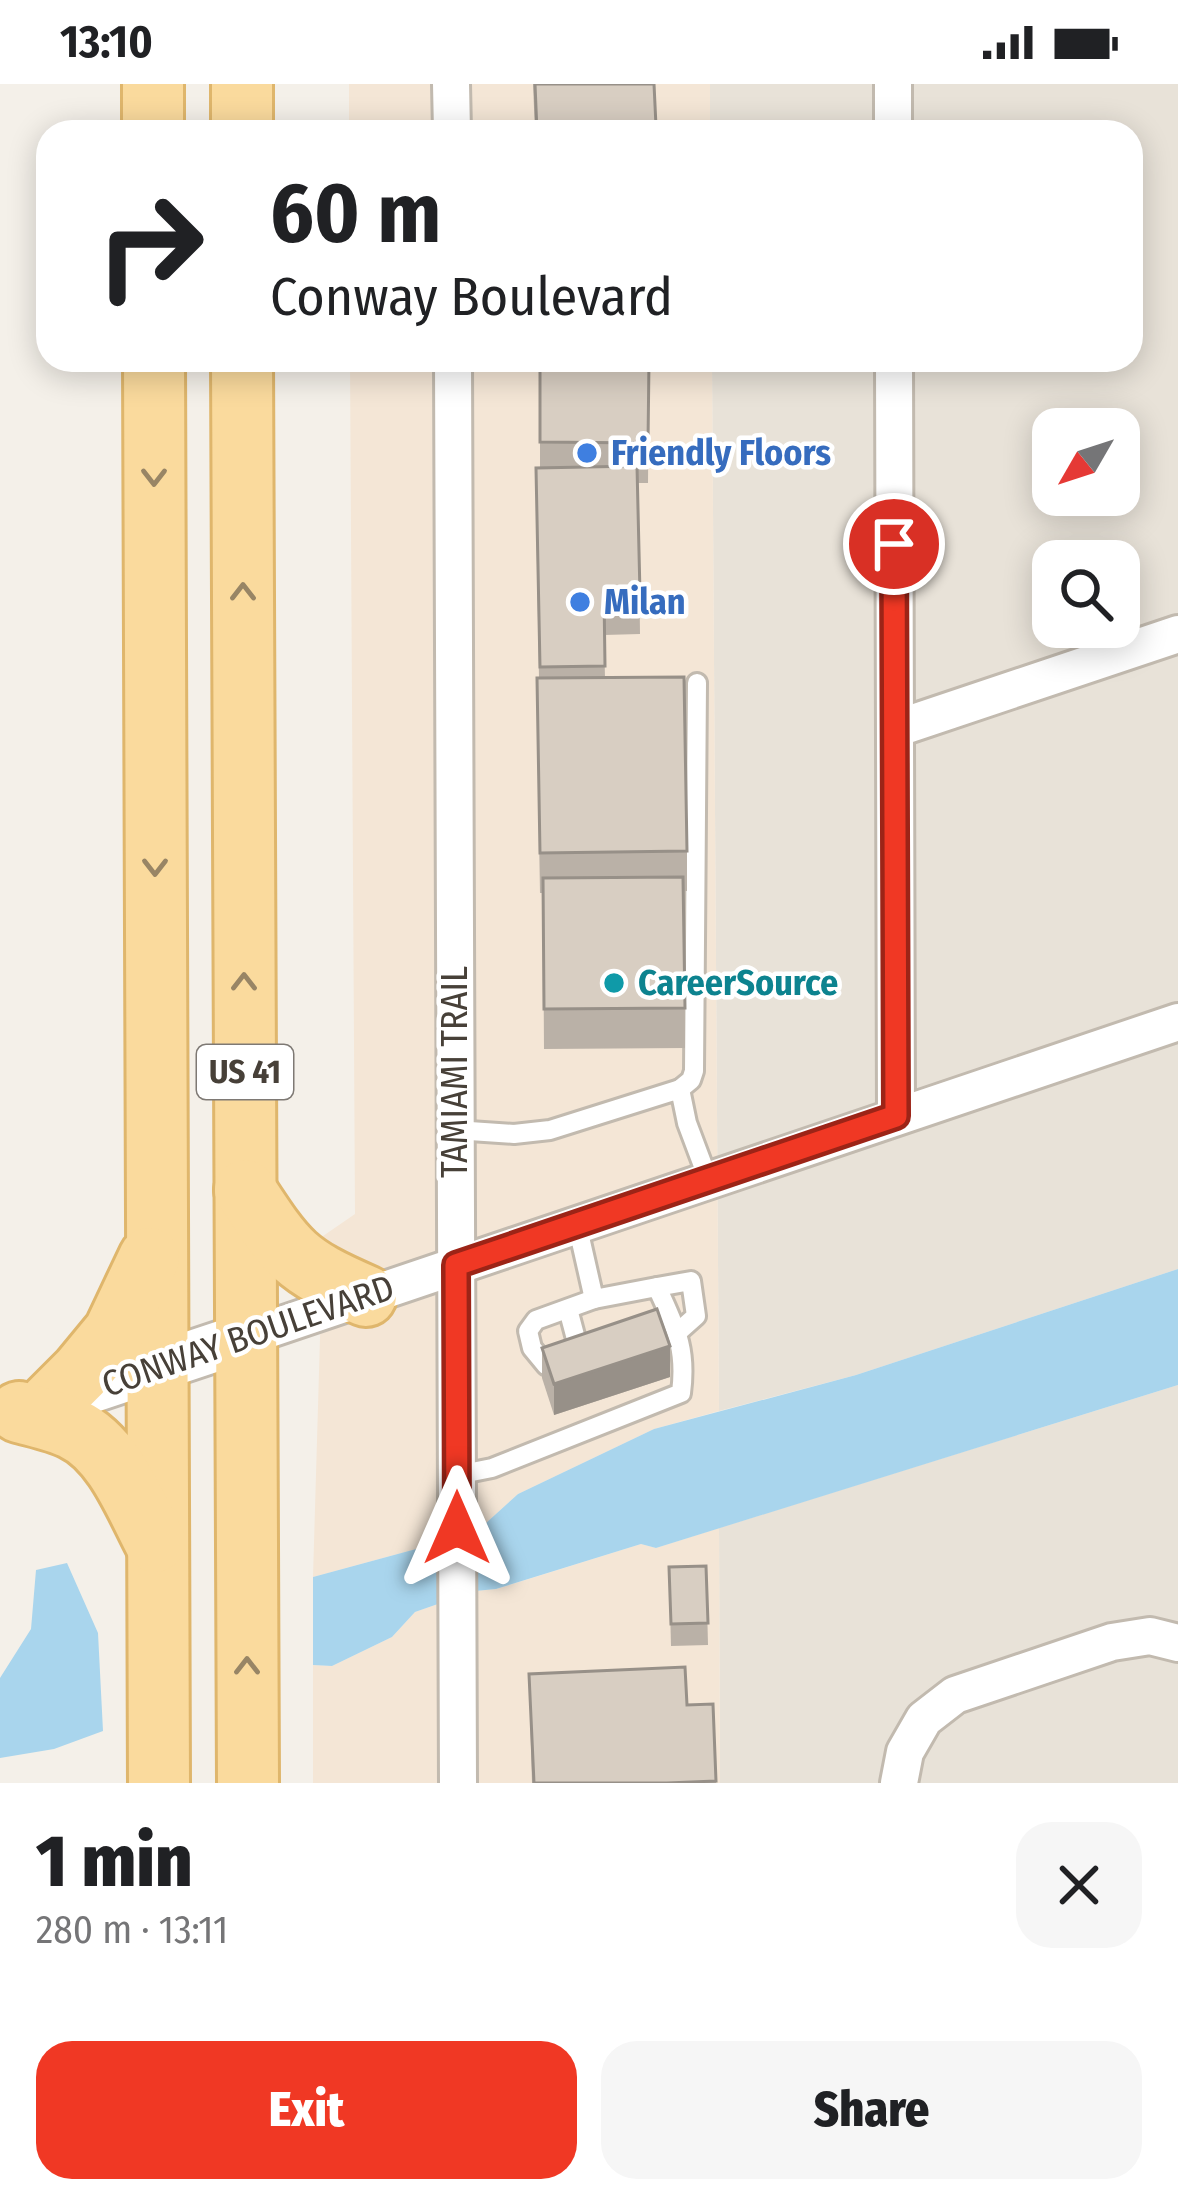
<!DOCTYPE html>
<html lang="en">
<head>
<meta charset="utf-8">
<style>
  body { margin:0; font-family:"Fira Sans Condensed",sans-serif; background:#f6f6f6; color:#202124; height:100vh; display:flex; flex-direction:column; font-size:45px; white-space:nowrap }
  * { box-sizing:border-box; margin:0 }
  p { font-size:39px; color:#757577 }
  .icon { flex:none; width:66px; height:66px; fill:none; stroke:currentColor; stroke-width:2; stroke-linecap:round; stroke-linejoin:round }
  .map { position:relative; height:1699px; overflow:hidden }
  .sheet { display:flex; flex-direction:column; background:#fff; flex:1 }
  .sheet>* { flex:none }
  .hud { position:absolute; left:36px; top:36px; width:1107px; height:252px; border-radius:36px; box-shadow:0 6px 30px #0003; background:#fff; color:#202124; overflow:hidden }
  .needle { width:78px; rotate:231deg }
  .tools { position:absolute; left:1032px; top:324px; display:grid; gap:24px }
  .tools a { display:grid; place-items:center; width:108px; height:108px; border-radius:24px; background:#fff; box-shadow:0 6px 30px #0003; font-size:60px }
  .pin { position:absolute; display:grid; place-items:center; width:102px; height:102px; color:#fff; margin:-51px; border:6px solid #fff; border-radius:50%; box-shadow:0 3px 12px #0007 }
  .me { position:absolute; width:132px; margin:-66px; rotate:0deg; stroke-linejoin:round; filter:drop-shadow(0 0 9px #0008) }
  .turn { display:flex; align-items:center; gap:42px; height:252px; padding:0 36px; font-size:54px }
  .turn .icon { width:156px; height:156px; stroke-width:2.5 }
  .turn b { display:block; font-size:84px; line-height:102px }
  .round { display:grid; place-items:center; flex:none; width:126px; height:126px; border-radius:36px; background:#f6f6f6 }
  .overview { display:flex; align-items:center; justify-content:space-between; height:204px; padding:0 36px }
  h1 { font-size:72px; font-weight:800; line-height:90px }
  .cta { display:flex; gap:24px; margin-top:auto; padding:24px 36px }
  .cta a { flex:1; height:138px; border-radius:36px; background:#f03824; color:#fff; font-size:48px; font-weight:800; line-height:138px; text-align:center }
  .cta a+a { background:#f6f6f6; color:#202124 }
  .status { display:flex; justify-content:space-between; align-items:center; height:84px; padding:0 60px; background:#fff; direction:ltr }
  .status svg { height:33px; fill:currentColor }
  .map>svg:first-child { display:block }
  .residential { fill:#e8e2d8; fill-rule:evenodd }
  .commercial { fill:#f4e6d6 }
  .water { fill:#a9d5ed }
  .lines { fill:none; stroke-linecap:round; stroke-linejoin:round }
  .service-casing { stroke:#c2baaf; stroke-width:24 }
  .minor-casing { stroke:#c2baaf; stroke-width:42 }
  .tertiary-casing { stroke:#c2baaf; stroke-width:54 }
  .primary-casing { stroke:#dfb66c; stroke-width:66 }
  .service { stroke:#fff; stroke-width:18 }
  .minor { stroke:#fff; stroke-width:36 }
  .tertiary { stroke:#fff; stroke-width:48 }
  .primary { stroke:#fada9d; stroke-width:60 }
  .wall { fill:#bab1a7 }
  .shaded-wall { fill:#979088 }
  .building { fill:#d8cec2; stroke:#979088; stroke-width:3 }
  .oneway { stroke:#988565 }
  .route-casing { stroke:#9c2417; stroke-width:30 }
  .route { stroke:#f03824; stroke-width:21 }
  .shop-dot { fill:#3f7fe0; stroke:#fff; stroke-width:4.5 }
  .culture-dot { fill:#0f9aa8; stroke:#fff; stroke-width:4.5 }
  .labels { text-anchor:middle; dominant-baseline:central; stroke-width:9; stroke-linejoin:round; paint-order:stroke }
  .shield { fill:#fff; stroke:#7e7974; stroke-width:3 }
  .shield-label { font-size:33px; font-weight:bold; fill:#474038 }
  .shop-label { font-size:36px; font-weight:bold; fill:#366cbe; stroke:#fff; text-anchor:start }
  .culture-label { font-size:36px; font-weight:bold; fill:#0d838f; stroke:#fff; text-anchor:start }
  .street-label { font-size:36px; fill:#474038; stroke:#fff }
</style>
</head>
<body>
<div class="status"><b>13:10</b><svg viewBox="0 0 49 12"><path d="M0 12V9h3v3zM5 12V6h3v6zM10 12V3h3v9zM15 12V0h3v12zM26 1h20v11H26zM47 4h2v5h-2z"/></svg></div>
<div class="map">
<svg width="1178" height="1699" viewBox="0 0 1178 1699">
  <rect width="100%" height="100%" fill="#f4f0e9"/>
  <g class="residential">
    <path d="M 710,0 L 1178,0 L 1178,1185 L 856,1291 L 719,1327 L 712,276 L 1131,276 L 1131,48 L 710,48 ZM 1053,345 L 1119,345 L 1119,411 L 1053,411 ZM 1053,477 L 1119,477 L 1119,543 L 1053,543 Z"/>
    <polygon points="1178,1301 1178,1699 720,1699 719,1444"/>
  </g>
  <g class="commercial">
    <rect x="349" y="0" width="361" height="48"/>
    <polygon points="350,276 712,276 719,1327 654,1345 518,1410 475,1449 313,1493 323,1152 355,1130"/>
    <polygon points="719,1444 720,1699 313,1699 313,1581 332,1582 392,1553 415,1528 475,1507 497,1505 641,1460 656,1464"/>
  </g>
  <g class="water">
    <polygon points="1178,1185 1178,1301 656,1464 641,1460 496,1505 475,1507 415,1528 392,1553 332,1582 313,1581 313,1493 475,1449 518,1410 654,1345 856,1291"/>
    <polygon points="67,1479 98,1549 103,1647 54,1665 0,1674 0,1594 31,1545 36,1486"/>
  </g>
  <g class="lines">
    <defs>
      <g id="service">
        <polyline points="680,1005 691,996 694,987 697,599"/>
        <polyline points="455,1046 514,1050 550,1046 680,1005 687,1039 708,1095"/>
        <polyline points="657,1203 691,1197 696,1232 678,1248"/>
        <polyline points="568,1225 580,1270"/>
        <polyline points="563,1275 546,1281 532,1264 528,1247 536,1236 594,1215"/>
        <path d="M 457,1391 L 492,1384 L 681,1309 C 687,1263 675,1243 657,1203 L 594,1215 L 577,1140"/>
      </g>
      <g id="minor">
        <polyline points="451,0 452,48"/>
        <polyline points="893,0 893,48"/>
        <polyline points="453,276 458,1699"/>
        <polyline points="894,276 896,1032"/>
        <polyline points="895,645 1178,550"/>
        <polyline points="246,1253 1178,938"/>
        <polyline points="899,1699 905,1668 924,1635 955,1611 1112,1558 1150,1552 1178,1559"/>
      </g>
      <polyline id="tertiary" points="51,1318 246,1253"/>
      <g id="primary">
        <polyline points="153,0 153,48"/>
        <polyline points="242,0 242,48"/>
        <polyline points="154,276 159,1699"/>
        <polyline points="242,276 248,1699"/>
        <path d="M 245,1106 C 287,1170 294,1181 366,1212"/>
        <polyline points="50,1319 81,1288 114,1248 149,1174"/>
        <path d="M 19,1328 C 37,1333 57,1337 73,1345 C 114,1364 135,1420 155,1458"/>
      </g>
    </defs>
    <use href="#service" class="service-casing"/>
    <use href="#minor" class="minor-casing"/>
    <use href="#tertiary" class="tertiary-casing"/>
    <use href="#primary" class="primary-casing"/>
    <use href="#service" class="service"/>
    <use href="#minor" class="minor"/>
    <use href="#tertiary" class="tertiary"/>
    <use href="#primary" class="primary"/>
  </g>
  <g class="wall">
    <polygon points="533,0 654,0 656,48 535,48"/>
    <polygon points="540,276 649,276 648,399 638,399 640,550 604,551 605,594 687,767 687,807 684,807 685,964 544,965 543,809 540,809 537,634 539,594 536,424 540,384"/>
    <polygon points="542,1264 670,1293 554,1331 542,1294"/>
    <polygon points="706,1482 708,1561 671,1562 669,1483"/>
    <polygon points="529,1590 687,1621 713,1620 716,1699 532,1699"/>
  </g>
  <polygon class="shaded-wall" points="670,1262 670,1293 554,1331 554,1300"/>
  <g class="building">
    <polygon points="535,0 654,0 656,42 629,43 629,48 537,48"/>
    <polygon points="540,276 649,276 648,359 540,358"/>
    <polygon points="637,382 640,510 604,511 605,582 540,583 536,384"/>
    <polygon points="684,593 687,767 540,769 537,594"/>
    <polygon points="683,793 685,924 544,925 543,794"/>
    <polygon points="657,1225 670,1262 554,1300 542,1264"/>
    <polygon points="706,1482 708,1539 671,1540 669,1483"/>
    <polygon points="685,1583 687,1621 713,1620 716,1697 667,1699 534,1699 529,1590"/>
  </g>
  <defs><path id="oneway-chevron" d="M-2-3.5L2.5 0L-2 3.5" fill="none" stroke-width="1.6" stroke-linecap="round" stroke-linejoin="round" transform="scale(3)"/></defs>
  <g class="oneway">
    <use href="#oneway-chevron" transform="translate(154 393) rotate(90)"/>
    <use href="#oneway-chevron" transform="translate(243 508) rotate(-90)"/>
    <use href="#oneway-chevron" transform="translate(155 783) rotate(90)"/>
    <use href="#oneway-chevron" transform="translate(244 898) rotate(-90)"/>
    <use href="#oneway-chevron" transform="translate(247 1582) rotate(-90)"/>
  </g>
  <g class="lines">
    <defs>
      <polyline id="route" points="457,1444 456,1181 896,1032 894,460"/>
    </defs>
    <use href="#route" class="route-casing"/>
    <use href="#route" class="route"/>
  </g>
  <g class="shop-dot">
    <circle cx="587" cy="369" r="12"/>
    <circle cx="580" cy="518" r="12"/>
  </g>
  <circle class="culture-dot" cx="614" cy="899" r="12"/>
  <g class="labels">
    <rect class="shield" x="197" y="961" width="96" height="54" rx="9"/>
    <g class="shield-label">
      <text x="245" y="988">US 41</text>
    </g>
    <g class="shop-label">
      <text x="611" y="369">Friendly Floors</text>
      <text x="604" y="518">Milan</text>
    </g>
    <g class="culture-label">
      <text x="638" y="899">CareerSource</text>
    </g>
    <g class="street-label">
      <text transform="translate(455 988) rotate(-90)">TAMIAMI TRAIL</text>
      <text transform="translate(248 1252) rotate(-19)">CONWAY BOULEVARD</text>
    </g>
  </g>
</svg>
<div class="tools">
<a><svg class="needle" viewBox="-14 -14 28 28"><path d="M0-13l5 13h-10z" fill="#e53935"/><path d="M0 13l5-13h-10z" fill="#757577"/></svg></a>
<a><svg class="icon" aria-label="search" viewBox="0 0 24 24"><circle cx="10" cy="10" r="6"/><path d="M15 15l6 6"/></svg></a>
</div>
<div class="pin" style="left:894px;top:460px;background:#d93025"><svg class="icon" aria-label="arrive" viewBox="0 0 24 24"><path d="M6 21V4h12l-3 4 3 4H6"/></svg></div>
<svg class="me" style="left:457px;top:1444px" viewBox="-20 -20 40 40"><path d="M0-17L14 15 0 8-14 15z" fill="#f03824" stroke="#fff" stroke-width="4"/></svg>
<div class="hud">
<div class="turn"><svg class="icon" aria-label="right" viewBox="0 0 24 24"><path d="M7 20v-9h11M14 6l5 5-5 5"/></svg><div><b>60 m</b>Conway Boulevard</div></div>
</div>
</div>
<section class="sheet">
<div class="overview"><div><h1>1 min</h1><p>280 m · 13:11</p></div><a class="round"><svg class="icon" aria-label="close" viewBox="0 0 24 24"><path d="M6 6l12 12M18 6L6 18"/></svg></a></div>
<div class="cta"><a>Exit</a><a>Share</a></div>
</section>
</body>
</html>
